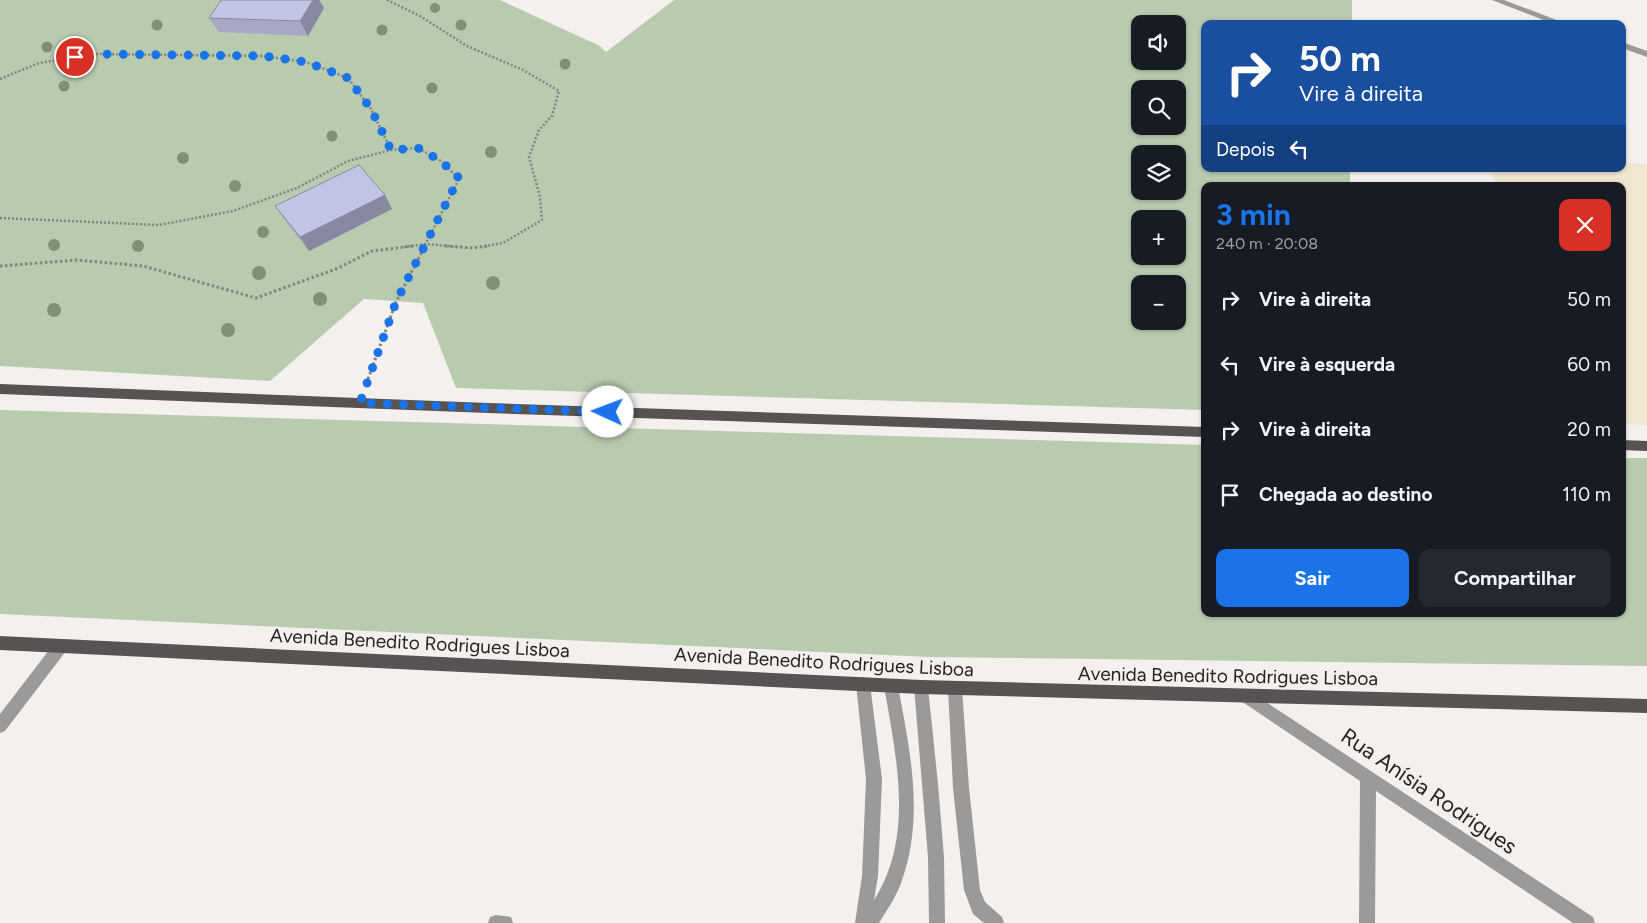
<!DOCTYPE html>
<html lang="pt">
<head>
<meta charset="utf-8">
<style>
  body { margin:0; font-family:Figtree,sans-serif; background:#242831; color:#f1f3f6; height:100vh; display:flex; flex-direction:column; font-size:19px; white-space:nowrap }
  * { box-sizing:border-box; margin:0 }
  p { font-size:16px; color:#9ea1a6 }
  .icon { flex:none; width:28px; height:28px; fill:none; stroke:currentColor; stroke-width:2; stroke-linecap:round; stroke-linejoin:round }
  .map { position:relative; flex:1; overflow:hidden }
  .sheet { position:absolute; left:1201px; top:182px; width:425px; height:435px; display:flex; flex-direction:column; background:#171b24; border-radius:10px; box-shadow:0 1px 4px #0004 }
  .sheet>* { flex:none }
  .guide { position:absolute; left:1201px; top:20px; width:425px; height:152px; border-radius:10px; box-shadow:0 1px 4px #0004; background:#1a4fa0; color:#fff; overflow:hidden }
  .fabs { position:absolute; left:1131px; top:15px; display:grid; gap:10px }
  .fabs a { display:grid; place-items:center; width:55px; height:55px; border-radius:10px; background:#171b24; box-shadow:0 1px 4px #0004; font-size:25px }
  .pin { position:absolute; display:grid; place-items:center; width:42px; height:42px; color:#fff; margin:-21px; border:2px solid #fff; border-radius:50%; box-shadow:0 1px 5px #0007 }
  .me { position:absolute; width:55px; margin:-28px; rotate:272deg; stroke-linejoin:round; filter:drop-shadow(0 0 4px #0008) }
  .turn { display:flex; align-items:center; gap:18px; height:105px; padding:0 15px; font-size:22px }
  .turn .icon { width:65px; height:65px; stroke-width:2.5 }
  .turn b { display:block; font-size:35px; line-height:42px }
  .then { display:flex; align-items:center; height:48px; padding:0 15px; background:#0003; gap:10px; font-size:19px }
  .round { display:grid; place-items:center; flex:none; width:52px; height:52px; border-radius:10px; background:#242831 }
  .head { display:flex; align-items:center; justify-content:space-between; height:85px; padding:0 15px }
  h1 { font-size:30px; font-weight:700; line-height:38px; color:#1a73e8 }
  .button { display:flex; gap:10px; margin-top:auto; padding:10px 15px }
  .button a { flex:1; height:58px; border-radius:10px; background:#1a73e8; color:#fff; font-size:20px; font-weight:700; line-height:58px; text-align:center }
  .button a+a { background:#242831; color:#f1f3f6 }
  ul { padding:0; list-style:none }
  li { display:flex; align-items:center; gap:15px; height:65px; padding:0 15px }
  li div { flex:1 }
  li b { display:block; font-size:19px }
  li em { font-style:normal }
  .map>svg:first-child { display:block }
  .industrial { fill:#f1e6d1 }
  .green { fill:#b8cbaf; fill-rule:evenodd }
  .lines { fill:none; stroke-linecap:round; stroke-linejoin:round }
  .path-far1 { stroke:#858381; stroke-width:2.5; stroke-dasharray:2 2; stroke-linecap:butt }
  .path { stroke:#858381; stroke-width:3; stroke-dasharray:2.5 2.5; stroke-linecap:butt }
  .service { fill:#9b9a99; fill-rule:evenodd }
  .minor { fill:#9b9a99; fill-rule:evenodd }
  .primary { fill:#565352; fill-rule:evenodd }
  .tree { fill:#828e76 }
  .wall { fill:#a7a9c4 }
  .shaded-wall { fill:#8889a0 }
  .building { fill:#c2c4e4; stroke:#8889a0 }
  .route { stroke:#1a73e8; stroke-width:9; stroke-dasharray:0 16.2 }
  .labels { text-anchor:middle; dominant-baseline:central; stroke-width:4.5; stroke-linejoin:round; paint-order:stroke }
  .street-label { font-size:19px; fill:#252423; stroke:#f4f0ee }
  .near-street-label { font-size:22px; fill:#252423; stroke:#f4f0ee }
</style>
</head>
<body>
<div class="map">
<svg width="1647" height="923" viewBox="0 0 1647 923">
  <rect width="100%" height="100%" fill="#f4f0ee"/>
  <polygon class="industrial" points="1623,162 1647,164 1647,425 1623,424 1622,186 1496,186 1490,169 1622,169"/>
  <g class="green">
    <path d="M 0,0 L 500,0 L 600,46 L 606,52 L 674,0 L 1352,0 L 1352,24 L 1205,24 L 1205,169 L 1350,169 L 1350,186 L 1205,186 L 1205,410 L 456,388 L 423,303 L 364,299 L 270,381 L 0,366 ZM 1140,24 L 1178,24 L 1178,61 L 1140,61 ZM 1140,89 L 1178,89 L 1178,126 L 1140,126 ZM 1140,154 L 1178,154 L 1178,191 L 1140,191 ZM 1140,219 L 1178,219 L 1178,256 L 1140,256 ZM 1140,284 L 1178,284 L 1178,321 L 1140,321 Z"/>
    <polygon points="0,410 1205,445 1205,614 1622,614 1623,458 1647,458 1647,666 929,657 0,614"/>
  </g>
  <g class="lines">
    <g class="path-far1">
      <polyline points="387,0 420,16 467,46 523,70 559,91 552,116 539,130 529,157 540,197 542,220 503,243 480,247"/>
      <polyline points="0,79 39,63 93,54 264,56 306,62 348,78 371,109 391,150"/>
      <polyline points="0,218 159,225 233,211 297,188 348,161 391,150 418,148 441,161 459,179 424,247"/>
      <polyline points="404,247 426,244 460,247"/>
    </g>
    <g class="path">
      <polyline points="445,246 473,248 487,246"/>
      <polyline points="0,266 77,260 143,266 256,298 336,269 372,251 413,246"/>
      <polyline points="368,379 396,302 425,246"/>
    </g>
    <g class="service">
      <polygon points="61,639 66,641 68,646 66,651 5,731 0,733 0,714 56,641"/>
      <path d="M 863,677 L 868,679 L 870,684 L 882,779 L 878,876 L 874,900 C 915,836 896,756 884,686 L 886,681 L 891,679 L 896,681 L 898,686 C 910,751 925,818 901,883 C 896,897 887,910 879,923 L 855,923 L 862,876 L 866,779 L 856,684 L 858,679 Z"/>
      <polygon points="930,776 935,779 938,784 944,857 945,923 929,923 928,857 922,784 925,779"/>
      <polygon points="961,780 966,783 969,788 980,890 985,902 1002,917 1004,923 984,923 973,914 964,890 953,788 956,783"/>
      <polygon points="496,915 511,917 513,923 488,923 490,917"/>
    </g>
    <g class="minor">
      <polygon points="1492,0 1504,0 1567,24 1554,24"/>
      <polygon points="1622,42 1647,51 1647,57 1622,48"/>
      <polygon points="921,680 926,682 928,687 938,784 935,789 930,792 925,789 922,784 914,687 916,682"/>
      <polygon points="955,681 960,683 962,688 969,788 966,793 961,796 956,793 953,788 948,688 950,683"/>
      <polygon points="1246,689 1593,917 1595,923 1573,923 1376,791 1375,923 1359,923 1360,781 1241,701 1239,696 1241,691"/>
    </g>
    <g class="primary">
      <polygon points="0,384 488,403 1205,427 1205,437 488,413 0,394"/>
      <polygon points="1622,440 1647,441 1647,451 1622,450"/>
      <polygon points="0,636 921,680 1647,699 1647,713 921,694 0,650"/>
    </g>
  </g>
  <g class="tree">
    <circle cx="435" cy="8" r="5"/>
    <circle cx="157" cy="25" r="5.5"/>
    <circle cx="461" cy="25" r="5.5"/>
    <circle cx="382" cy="30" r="5.5"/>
    <circle cx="47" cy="47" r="5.5"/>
    <circle cx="565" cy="64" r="5.5"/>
    <circle cx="64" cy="86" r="5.5"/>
    <circle cx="432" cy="88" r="5.5"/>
    <circle cx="332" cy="136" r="5.5"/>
    <circle cx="491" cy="152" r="6"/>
    <circle cx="183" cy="158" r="6"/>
    <circle cx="235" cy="186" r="6"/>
    <circle cx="263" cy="232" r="6"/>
    <circle cx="54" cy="245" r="6"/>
    <circle cx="138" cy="246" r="6"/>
    <circle cx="259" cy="273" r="7"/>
    <circle cx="493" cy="283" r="7"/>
    <circle cx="320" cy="299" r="7"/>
    <circle cx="54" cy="310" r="7"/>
    <circle cx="228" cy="330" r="7"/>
  </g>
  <g class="wall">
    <polygon points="221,0 319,0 324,8 308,36 219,32 209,18"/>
    <polygon points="385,195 392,209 309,251 285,220 275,206"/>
  </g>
  <g class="shaded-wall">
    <polygon points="313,0 319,0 324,8 308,36 300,21"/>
    <polygon points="385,195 392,209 309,251 300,237"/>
  </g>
  <g class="building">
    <polygon points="221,0 313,0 300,21 209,18"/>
    <polygon points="359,165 385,195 300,237 275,206"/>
  </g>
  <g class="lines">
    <polyline class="route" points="75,57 93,54 264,56 306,62 348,78 371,109 391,150 418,148 441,161 459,178 396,302 360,403 608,412"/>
  </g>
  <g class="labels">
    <g class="street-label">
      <text transform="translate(420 643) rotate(3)">Avenida Benedito Rodrigues Lisboa</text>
      <text transform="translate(824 662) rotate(3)">Avenida Benedito Rodrigues Lisboa</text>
      <text transform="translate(1228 676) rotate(1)">Avenida Benedito Rodrigues Lisboa</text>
    </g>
    <g class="near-street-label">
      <text transform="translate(1429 791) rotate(34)">Rua Anísia Rodrigues</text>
    </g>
  </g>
</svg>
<div class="fabs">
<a><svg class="icon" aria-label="sound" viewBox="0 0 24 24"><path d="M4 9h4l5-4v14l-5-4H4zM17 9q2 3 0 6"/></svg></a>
<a><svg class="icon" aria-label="search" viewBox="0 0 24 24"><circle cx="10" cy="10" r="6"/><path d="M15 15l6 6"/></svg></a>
<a><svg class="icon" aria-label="layers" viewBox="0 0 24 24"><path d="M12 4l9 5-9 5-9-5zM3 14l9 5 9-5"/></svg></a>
<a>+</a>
<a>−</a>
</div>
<div class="pin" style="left:75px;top:57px;background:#d93025"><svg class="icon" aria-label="arrive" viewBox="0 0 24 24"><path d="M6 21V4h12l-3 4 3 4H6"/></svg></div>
<svg class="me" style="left:608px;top:412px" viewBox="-20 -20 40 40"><circle r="19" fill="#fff"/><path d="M0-13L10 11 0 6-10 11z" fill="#1a73e8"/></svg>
<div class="guide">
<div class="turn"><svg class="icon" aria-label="right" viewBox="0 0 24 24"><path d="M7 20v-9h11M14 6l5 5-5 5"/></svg><div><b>50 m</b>Vire à direita</div></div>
<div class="then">Depois<svg class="icon" aria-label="left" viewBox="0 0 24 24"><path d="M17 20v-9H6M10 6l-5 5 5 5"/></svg></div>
</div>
<section class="sheet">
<div class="head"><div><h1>3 min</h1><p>240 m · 20:08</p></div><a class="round" style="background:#d93025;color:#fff"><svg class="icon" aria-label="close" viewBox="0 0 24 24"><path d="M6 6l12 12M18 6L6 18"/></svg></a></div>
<ul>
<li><svg class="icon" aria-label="right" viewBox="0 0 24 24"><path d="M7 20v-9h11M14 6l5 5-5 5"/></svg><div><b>Vire à direita</b></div><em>50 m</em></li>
<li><svg class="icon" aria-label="left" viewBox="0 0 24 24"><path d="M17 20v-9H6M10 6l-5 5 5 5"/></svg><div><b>Vire à esquerda</b></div><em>60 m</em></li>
<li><svg class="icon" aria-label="right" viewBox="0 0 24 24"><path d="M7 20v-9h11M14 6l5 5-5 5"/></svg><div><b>Vire à direita</b></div><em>20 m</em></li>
<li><svg class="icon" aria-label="arrive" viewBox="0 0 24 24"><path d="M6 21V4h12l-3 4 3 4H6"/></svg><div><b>Chegada ao destino</b></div><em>110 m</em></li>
</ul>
<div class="button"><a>Sair</a><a>Compartilhar</a></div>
</section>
</div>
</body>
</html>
